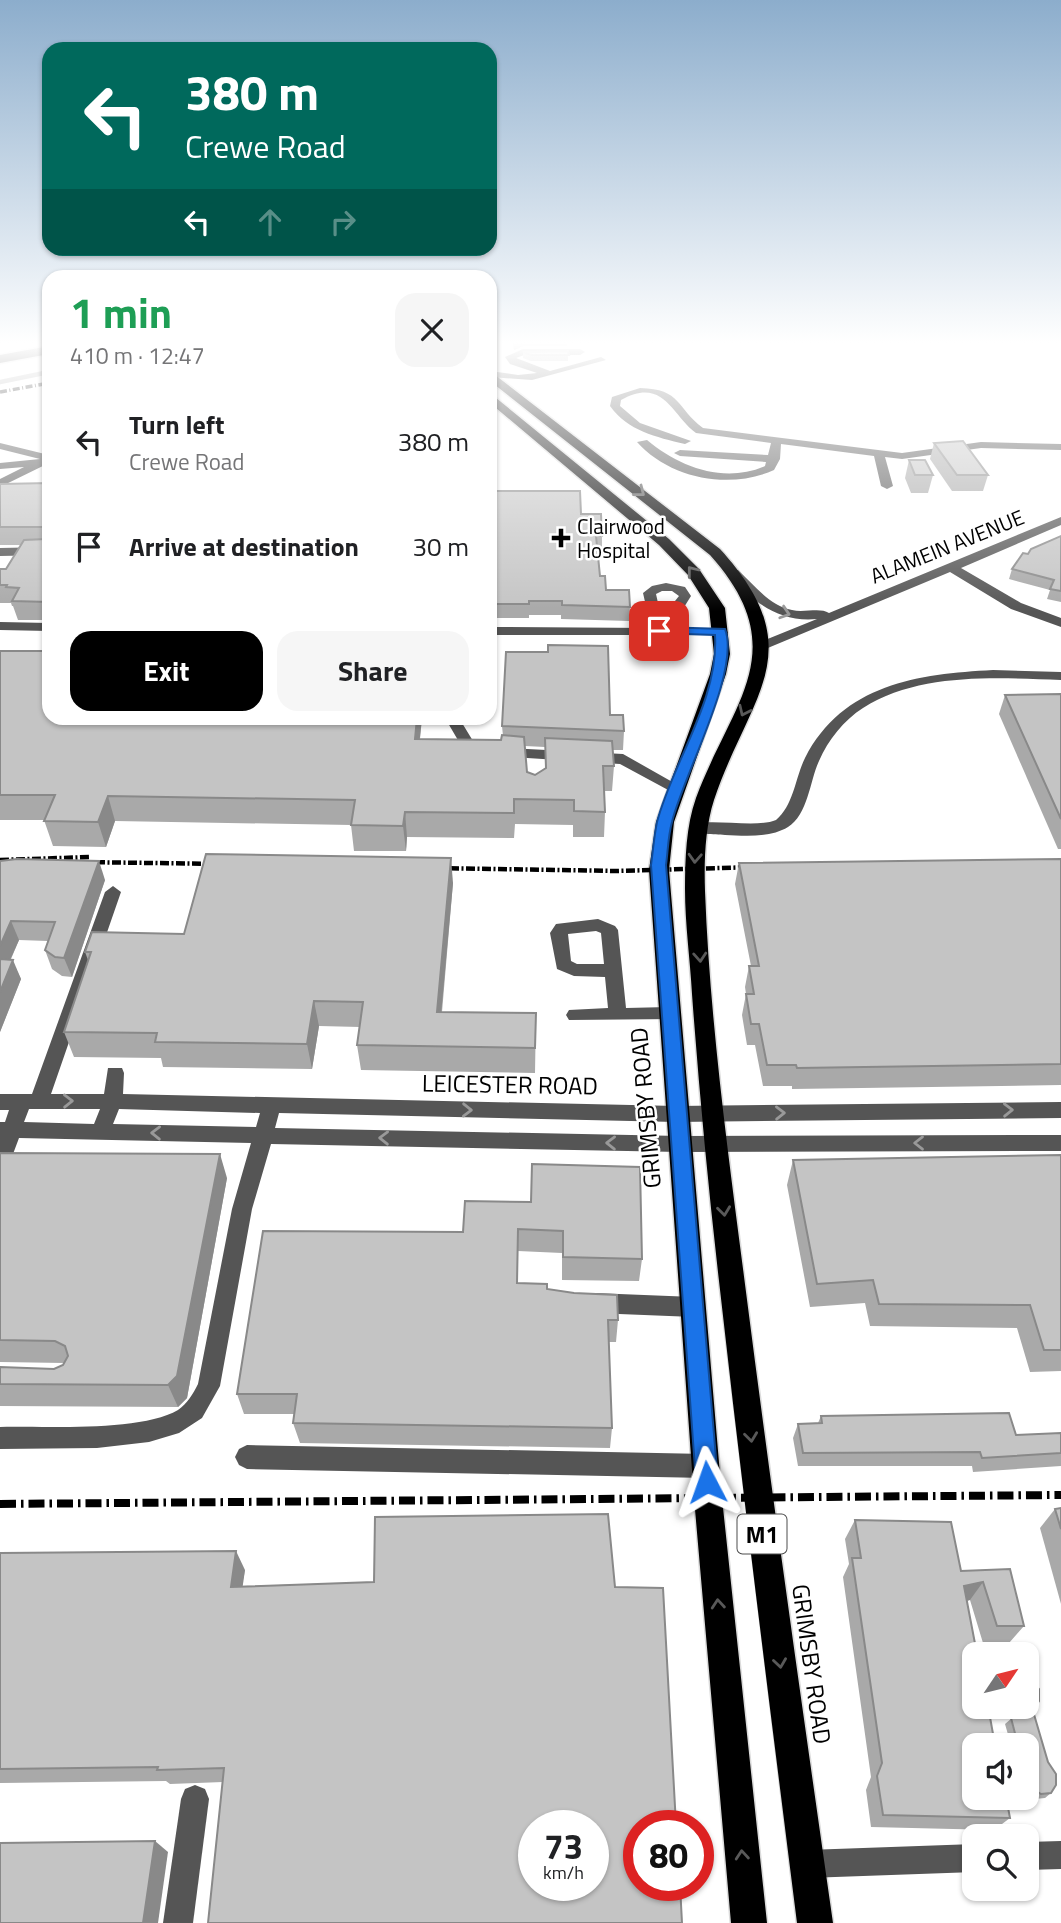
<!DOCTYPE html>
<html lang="en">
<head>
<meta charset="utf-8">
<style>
  body { margin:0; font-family:"Titillium Web",sans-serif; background:#f6f6f6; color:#202124; height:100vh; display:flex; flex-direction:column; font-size:26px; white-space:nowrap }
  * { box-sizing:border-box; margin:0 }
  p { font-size:23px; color:#757577 }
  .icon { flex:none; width:38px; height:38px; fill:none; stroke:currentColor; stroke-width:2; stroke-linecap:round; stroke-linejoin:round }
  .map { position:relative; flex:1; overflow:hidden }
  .drawer { position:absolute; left:42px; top:270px; width:455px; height:455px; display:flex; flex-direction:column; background:#fff; border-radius:21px; box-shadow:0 2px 5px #0004 }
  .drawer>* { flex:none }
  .guide { position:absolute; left:42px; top:42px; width:455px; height:214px; border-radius:21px; box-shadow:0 2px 5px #0004; background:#00695c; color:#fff; overflow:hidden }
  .needle { width:46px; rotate:55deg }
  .controls { position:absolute; left:962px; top:1642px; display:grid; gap:14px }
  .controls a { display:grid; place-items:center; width:77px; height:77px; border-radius:14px; background:#fff; box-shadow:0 2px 5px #0004; font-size:35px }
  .speed { position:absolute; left:518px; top:1810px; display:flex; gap:14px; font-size:35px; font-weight:700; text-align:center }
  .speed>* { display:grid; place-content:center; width:91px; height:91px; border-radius:50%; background:#fff; box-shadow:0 2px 5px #0004; line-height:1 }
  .speed small { font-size:18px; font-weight:400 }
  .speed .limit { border:10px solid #d22; background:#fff; color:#111 }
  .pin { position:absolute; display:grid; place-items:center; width:60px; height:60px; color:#fff; margin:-30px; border-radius:14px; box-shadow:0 4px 10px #0006 }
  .me { position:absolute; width:77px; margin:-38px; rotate:356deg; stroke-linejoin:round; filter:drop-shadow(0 0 5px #0008) }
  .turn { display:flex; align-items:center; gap:24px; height:147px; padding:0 28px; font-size:32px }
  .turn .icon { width:91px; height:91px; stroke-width:2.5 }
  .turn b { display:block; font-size:49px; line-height:60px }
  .lanes { display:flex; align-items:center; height:66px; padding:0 28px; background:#0003; justify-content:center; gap:35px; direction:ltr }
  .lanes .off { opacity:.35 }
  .round { display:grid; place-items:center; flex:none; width:74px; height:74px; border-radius:21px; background:#f6f6f6 }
  .headline { display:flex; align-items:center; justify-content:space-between; height:119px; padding:0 28px }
  h1 { font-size:42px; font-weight:700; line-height:52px; color:#1e9e55 }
  .cta { display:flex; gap:14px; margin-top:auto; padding:14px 28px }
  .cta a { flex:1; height:80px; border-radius:21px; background:#000; color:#fff; font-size:28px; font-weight:700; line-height:80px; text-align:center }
  .cta a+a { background:#f6f6f6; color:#202124 }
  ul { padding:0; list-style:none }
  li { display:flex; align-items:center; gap:21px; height:105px; padding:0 28px }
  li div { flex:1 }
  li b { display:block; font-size:26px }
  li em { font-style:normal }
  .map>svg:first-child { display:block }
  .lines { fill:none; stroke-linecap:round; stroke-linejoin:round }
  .stream { stroke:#a3a3a3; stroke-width:4.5 }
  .highway-casing { stroke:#dbdbdb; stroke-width:3 }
  .minor { fill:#555; fill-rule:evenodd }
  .highway { fill:#000; fill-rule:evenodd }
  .rail-far2 { stroke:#000; stroke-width:3.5; stroke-dasharray:7 2.5 1 2.5; stroke-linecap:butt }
  .rail-far1 { stroke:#000; stroke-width:4.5; stroke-dasharray:9 2.5 2 2.5; stroke-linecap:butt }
  .rail { stroke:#000; stroke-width:8; stroke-dasharray:16 5 2.5 5; stroke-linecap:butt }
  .wall { fill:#a9a9a9; fill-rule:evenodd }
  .shaded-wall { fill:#898989 }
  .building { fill:#c4c4c4; stroke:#898989; stroke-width:2; fill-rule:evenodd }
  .oneway { stroke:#595959 }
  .oneway2 { stroke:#999 }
  .route { fill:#1a73e8; stroke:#114b97; stroke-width:2 }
  .poi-dot { fill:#000; stroke:#fff; stroke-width:2.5 }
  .labels { text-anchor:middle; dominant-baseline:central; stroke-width:5; stroke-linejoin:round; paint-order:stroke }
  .far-poi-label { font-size:21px; fill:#000; stroke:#fff; text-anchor:start }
  .far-street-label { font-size:21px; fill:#000; stroke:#fff }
  .shield { fill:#fff; stroke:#4c4c4c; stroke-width:2 }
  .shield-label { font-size:23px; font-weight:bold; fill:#000 }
  .street-label { font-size:24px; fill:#000; stroke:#fff }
</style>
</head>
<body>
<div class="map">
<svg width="1061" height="1923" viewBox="0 0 1061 1923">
  <rect width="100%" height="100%" fill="#fff"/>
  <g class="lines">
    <polyline class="stream" points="0,382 49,372"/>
    <defs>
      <g id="highway">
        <polygon points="49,346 49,354 0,363 0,355"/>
        <path d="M 490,371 L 720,549 C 814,652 749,695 714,800 C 705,828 704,861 705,891 C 710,1025 729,1159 746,1292 C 773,1503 803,1713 833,1923 L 797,1923 C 770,1709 743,1495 719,1281 C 708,1185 699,1090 692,994 C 690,959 685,924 685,889 C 685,859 686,826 696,798 C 731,703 796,651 710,555 L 490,381 Z"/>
        <polygon points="490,393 669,539 699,569 725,608 730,654 726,674 674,822 669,870 722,1498 767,1923 731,1923 694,1498 649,870 656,822 710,674 714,654 709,608 688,575 659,545 490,403"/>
      </g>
    </defs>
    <use href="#highway" class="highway-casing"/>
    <g class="minor">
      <polygon points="523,349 580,349 585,352 580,355 524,355 516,358 550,371 601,357 606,360 532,380 490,377 490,371 518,375 537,373 510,364 505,357"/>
      <path d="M 640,388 C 682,389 676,408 703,428 L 902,453 L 981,442 L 1061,444 L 1061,450 L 981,448 L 902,459 L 885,457 L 893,486 L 887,489 L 881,486 L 874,456 L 781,444 L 780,459 L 774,470 C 730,490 670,479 637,442 L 647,440 C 679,467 724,484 765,466 L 766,462 L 680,456 L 674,453 L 680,450 L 768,455 L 771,443 L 696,433 C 672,416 664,376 621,400 L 620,406 L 640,423 L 691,441 L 685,444 C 656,437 628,431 610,406 L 612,397 Z"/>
      <polygon points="0,443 49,455 49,463 0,487 0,479 24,467 0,469 0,463 40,459 0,449"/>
      <path d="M 1061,517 L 1061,525 L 961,568 L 1021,603 L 1061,618 L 1061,627 L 1011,609 L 950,572 L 763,650 L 758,649 L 758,643 L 817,619 C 779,623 751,601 728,573 L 738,570 C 754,585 770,606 792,610 C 804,613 820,607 829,613 Z"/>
      <polygon points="49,547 49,555 0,556 0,548"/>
      <path d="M 666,583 L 685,587 L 691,596 L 681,612 L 663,621 L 665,628 L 721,628 L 728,632 L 726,635 L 490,635 L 490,627 L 651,628 L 643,593 L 652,586 ZM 662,591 L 672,591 L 679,596 L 671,606 L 660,612 L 656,594 Z"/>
      <polygon points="0,622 49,623 49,631 0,630"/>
      <path d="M 993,670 L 1061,672 L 1061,680 C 997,678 920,672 863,708 C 844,720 828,740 819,761 C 810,780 808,815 788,827 C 770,838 745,836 725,835 C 714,834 697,835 690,827 C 699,816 756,829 776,820 C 794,805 795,778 805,758 C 843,684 918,674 993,670 Z"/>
      <polygon points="445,718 459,718 473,741 487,747 623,754 683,788 675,793 670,791 620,764 479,755 462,747"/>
      <path d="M 113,886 L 121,892 L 51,1094 L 104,1094 L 108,1068 L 122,1068 L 124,1073 L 123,1094 L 676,1106 L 1061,1102 L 1061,1118 L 676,1122 L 279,1113 L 275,1128 L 680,1136 L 1061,1135 L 1061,1151 L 680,1152 L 271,1144 L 252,1209 L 220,1386 L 202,1418 L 179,1433 L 149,1442 L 97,1448 L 0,1449 L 0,1427 C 45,1426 141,1432 178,1410 C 187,1404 193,1394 198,1384 L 232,1209 L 251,1143 L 19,1138 L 7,1170 L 0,1172 L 0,1122 L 5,1122 L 9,1110 L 0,1110 L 0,1094 L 32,1094 L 105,892 ZM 29,1109 L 100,1109 L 94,1124 L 24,1122 ZM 119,1109 L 260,1113 L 256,1127 L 113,1124 Z"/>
      <path d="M 598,919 L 615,926 L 618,930 L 626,1008 L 669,1007 L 675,1009 L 678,1014 L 675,1019 L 569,1020 L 566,1015 L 569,1010 L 608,1008 L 605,977 L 574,976 L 557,969 L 550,933 L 556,924 ZM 596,931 L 601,933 L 604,964 L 577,964 L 571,961 L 568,934 Z"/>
      <polygon points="594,1293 694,1297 702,1300 705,1307 702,1314 694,1317 594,1313 586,1310 583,1303 586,1296"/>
      <polygon points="247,1445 706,1454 714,1458 718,1466 714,1474 706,1478 247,1469 239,1465 235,1457 239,1449"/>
      <polygon points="195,1785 205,1789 209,1799 193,1923 163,1923 181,1799 185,1789"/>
      <polygon points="1061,1841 1061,1869 1027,1870 1027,1842"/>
      <polygon points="975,1844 975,1872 807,1878 797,1874 793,1864 797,1854 807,1850"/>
    </g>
    <use href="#highway" class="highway"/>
    <polyline class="rail-far2" points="0,392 49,383"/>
    <g class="rail-far1">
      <polyline points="0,860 91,857"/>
      <polyline points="80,862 224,864"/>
      <polyline points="434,868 617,871 756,867"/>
    </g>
    <polyline class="rail" points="0,1504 1061,1495"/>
  </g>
  <g class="wall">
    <polygon points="513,342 568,342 567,346 523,346 514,350"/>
    <polygon points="568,351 568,361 531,361 523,358 523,352"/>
    <polygon points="934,443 988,475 983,491 952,491 930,459"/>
    <polygon points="909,460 933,475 928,493 911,493 905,478"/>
    <polygon points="49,483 49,620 18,620 13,606 12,606 11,603 0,603 0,569 6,569 21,545 0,545 0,484"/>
    <polygon points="490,491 581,514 602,536 602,549 598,549 600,576 606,590 630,607 629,621 561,619 561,615 529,615 529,618 490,618"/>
    <polygon points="1061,536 1061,602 1047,599 1050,590 1009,579 1012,569 1028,554"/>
    <path d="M 0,651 L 49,718 L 422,718 L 420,739 L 501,740 L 503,736 L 502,726 L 610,715 L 624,731 L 623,750 L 613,750 L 614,766 L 612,791 L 604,791 L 605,812 L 604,837 L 573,837 L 573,825 L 515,824 L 514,838 L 407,837 L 406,851 L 354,851 L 351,825 L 115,821 L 106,847 L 53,846 L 44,820 L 0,820 ZM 525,746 L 545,747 L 545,769 L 535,775 L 527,772 Z"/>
    <polygon points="1061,694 1061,849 1058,849 999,714 1005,695"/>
    <polygon points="1061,859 1061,1085 792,1089 792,1086 763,1086 755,1045 747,1045 742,1015 746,994 745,987 749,966 751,966 735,884 739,863"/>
    <polygon points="0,861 105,880 72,977 62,976 52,969 45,950 48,941 19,940 11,959 21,979 0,1032"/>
    <polygon points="453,883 442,1012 536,1013 535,1073 361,1070 357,1045 360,1027 319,1026 312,1069 163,1067 161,1058 74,1057 64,1032 88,960 85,952"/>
    <polygon points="0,1153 227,1178 187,1398 178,1407 0,1406 0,1367 54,1369 63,1365 64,1363 0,1362"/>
    <polygon points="1061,1155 1061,1371 1030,1372 1017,1328 870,1326 865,1303 810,1307 787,1185 793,1160"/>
    <polygon points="531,1202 642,1259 639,1281 562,1280 562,1253 518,1251 518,1283 547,1289 618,1320 616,1342 609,1342 612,1428 610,1448 300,1443 293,1423 295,1414 244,1414 237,1394 463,1232"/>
    <polygon points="821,1416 1016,1435 1061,1433 1061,1466 973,1472 972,1466 798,1466 793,1438 798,1424 818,1423"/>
    <polygon points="1061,1508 1061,1604 1040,1528 1055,1509"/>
    <polygon points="608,1514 223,1782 170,1784 166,1781 0,1783 0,1553 245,1570 242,1586 374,1582"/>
    <polygon points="855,1520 961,1571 1010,1569 1024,1626 1009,1643 983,1643 970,1600 967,1601 1010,1818 994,1830 871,1827 866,1790 871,1777 843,1577 849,1564 845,1539"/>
    <polygon points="1003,1706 1027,1706 1033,1711 1051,1793 1045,1798 1035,1799 1027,1794 1027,1745 1011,1745 1005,1724 1012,1718"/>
  </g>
  <g class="shaded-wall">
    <polygon points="513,342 523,342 523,346 514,350"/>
    <polygon points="417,718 422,718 417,764 415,739"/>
    <polygon points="108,796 115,821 106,847 98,822"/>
    <polygon points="405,812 407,837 406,851 403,826"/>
    <polygon points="451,858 453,883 439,1037 437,1012"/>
    <polygon points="99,861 105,880 72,977 64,958"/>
    <polygon points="11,921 19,940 2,978 0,972 0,946"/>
    <polygon points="13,960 21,979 0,1032 0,992"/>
    <polygon points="314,1001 319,1026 312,1069 307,1044"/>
    <polygon points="220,1154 227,1178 187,1398 178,1407 168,1385"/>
    <polygon points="236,1551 245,1570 240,1605 231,1587"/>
    <polygon points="983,1582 970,1600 951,1604 964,1586"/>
    <polygon points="155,1841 168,1852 158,1923 143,1923"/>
  </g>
  <g class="building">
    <polygon points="568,351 569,355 531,355 523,352"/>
    <polygon points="963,441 988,475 957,475 934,443"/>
    <polygon points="909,460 925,460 933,475 915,475"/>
    <polygon points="49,483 49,602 12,601 19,588 6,587 7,585 0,585 0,569 6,569 24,540 46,539 46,527 0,527 0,484"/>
    <polygon points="490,491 580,491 581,514 601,514 602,536 596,536 600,576 605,576 606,590 629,590 630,607 562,605 562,601 529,601 529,604 490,604"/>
    <polygon points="1061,536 1061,591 1050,589 1054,580 1012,569 1023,553 1028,554 1031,549"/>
    <polygon points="548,645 608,646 610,715 623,715 624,731 502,726 506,652 548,652"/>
    <polygon points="0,651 49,651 49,718 417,718 415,739 501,740 502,735 524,737 527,772 535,775 546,768 545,738 612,741 614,766 603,766 605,812 574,811 574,800 514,799 514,813 405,812 403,826 351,825 355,800 108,796 98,822 44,821 55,795 0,795"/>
    <polygon points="1061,694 1061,819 1005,695"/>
    <polygon points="206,854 451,858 437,1012 536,1013 535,1048 357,1045 363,1002 314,1001 307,1044 155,1042 157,1033 64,1032 91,952 85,952 92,932 184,934"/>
    <polygon points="17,859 99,861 64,958 55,957 45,950 55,922 11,921 0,946 0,861"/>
    <polygon points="1061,859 1061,1064 797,1068 796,1065 767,1065 759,1024 751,1024 746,994 754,994 749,966 759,966 739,863"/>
    <polygon points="0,959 13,960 0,992"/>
    <polygon points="0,1153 220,1154 177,1376 168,1385 0,1384 0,1367 54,1369 63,1365 68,1356 65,1346 55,1341 0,1340"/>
    <polygon points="1061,1155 1061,1350 1044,1350 1030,1305 879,1304 873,1280 817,1284 793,1160"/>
    <polygon points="532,1164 640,1167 642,1259 563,1257 563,1231 518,1229 517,1283 547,1284 547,1289 574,1293 617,1295 618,1320 608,1320 612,1428 293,1423 297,1394 237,1394 263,1231 463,1232 465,1201 531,1202"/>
    <polygon points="1009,1413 1016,1435 1061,1433 1061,1453 982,1458 980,1452 803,1453 798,1424 822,1423 821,1416"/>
    <polygon points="1061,1508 1061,1529 1055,1509"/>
    <path d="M 608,1514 L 615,1587 L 663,1588 L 676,1825 L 639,1825 L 639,1885 L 680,1885 L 682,1923 L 208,1923 L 224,1768 L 157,1770 L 158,1767 L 0,1769 L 0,1553 L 236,1551 L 231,1587 L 374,1582 L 375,1517 ZM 534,1825 L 593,1825 L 593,1885 L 534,1885 Z"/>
    <polygon points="855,1520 951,1522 961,1571 1010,1569 1024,1626 997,1626 983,1582 964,1586 977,1654 975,1654 975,1706 988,1706 995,1745 975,1745 975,1797 1006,1797 1010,1818 883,1815 877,1776 882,1763 852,1558 861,1558"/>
    <polygon points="1027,1675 1039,1689 1039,1701 1033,1711 1048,1762 1056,1774 1056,1785 1051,1793 1041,1794 1030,1787 1027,1782 1027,1762 1030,1749 1027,1749 1027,1745 1018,1745 1011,1718 1021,1717 1013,1706 1027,1706"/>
    <polygon points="155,1841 143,1923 0,1923 0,1843"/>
  </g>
  <defs><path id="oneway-chevron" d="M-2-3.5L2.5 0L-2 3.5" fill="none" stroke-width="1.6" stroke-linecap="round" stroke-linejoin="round" transform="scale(1.75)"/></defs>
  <g class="oneway">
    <use href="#oneway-chevron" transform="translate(640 492) rotate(38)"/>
    <use href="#oneway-chevron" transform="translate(692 571) rotate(-128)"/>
    <use href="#oneway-chevron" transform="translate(744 711) rotate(115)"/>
    <use href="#oneway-chevron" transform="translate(695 858) rotate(93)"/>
    <use href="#oneway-chevron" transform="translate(700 957) rotate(86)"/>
    <use href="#oneway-chevron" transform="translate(724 1211) rotate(83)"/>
    <use href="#oneway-chevron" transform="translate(751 1437) rotate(83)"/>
    <use href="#oneway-chevron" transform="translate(718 1604) rotate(-95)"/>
    <use href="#oneway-chevron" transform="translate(780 1663) rotate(82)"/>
    <use href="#oneway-chevron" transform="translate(742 1855) rotate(-95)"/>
  </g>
  <g class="oneway2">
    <use href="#oneway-chevron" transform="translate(785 613) rotate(18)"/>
    <use href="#oneway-chevron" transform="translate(68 1101) rotate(-1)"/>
    <use href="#oneway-chevron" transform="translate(467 1110) rotate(1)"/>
    <use href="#oneway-chevron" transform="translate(1008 1110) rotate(-1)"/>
    <use href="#oneway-chevron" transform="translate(780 1113) rotate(-1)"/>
    <use href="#oneway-chevron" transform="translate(156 1133) rotate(-179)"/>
    <use href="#oneway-chevron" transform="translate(384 1138) rotate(-179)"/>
    <use href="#oneway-chevron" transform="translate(611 1143) rotate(-179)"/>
    <use href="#oneway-chevron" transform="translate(919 1143) rotate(180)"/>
  </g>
  <linearGradient id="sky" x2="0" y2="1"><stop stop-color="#8cadcc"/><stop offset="0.56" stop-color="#fff"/><stop offset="1" stop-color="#fff" stop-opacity="0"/></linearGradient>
  <rect width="1061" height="612" fill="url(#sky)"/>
  <path class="route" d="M 659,627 L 725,629 C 741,671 683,776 672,822 C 668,836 668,851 666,865 L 718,1482 L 715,1490 L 707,1493 L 699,1490 L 696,1482 L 651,865 C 653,851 654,836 657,822 C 673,761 719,700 715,635 L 654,633 L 654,628 Z"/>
  <path class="poi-dot" d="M557.5 527.5h7v7h7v7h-7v7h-7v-7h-7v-7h7z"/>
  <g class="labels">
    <g class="far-poi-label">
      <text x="577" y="526">Clairwood<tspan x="577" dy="24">Hospital</tspan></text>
    </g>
    <g class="far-street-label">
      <text transform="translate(947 546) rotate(-22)">ALAMEIN AVENUE</text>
    </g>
    <rect class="shield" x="737.5" y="1514.5" width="49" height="39" rx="5"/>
    <g class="shield-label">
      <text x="762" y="1534">M1</text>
    </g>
    <g class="street-label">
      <text transform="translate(510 1084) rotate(1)">LEICESTER ROAD</text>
      <text transform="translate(645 1108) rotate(-95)">GRIMSBY ROAD</text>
      <text transform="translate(812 1664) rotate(82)">GRIMSBY ROAD</text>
    </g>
  </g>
</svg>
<div class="controls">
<a><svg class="needle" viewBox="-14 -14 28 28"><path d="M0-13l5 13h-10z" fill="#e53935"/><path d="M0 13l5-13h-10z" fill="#757577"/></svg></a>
<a><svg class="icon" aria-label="sound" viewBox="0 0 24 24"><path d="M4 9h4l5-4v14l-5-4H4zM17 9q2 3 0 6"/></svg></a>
<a><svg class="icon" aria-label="search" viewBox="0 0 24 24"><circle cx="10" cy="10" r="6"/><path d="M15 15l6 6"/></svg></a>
</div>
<div class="speed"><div>73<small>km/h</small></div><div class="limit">80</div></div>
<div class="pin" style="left:659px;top:631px;background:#d93025"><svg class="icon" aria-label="arrive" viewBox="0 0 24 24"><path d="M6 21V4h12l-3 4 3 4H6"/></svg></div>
<svg class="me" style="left:707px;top:1482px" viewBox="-20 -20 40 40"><path d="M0-17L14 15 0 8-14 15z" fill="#1a73e8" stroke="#fff" stroke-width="4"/></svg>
<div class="guide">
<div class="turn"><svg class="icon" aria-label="left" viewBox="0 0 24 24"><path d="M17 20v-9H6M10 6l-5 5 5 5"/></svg><div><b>380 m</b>Crewe Road</div></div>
<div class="lanes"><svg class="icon" aria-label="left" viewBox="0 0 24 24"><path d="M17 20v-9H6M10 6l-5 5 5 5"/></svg><svg class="icon off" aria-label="ahead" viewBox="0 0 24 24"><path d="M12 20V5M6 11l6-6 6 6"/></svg><svg class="icon off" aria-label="right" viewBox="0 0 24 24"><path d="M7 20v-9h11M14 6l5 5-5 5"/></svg></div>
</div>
<section class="drawer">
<div class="headline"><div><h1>1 min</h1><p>410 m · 12:47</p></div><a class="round"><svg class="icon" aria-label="close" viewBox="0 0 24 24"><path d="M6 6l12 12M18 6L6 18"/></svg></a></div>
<ul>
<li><svg class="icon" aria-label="left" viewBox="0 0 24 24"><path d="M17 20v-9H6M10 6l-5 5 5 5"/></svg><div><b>Turn left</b><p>Crewe Road</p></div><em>380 m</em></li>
<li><svg class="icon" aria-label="arrive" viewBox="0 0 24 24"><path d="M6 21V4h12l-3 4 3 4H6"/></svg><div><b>Arrive at destination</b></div><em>30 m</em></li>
</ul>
<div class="cta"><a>Exit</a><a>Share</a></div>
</section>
</div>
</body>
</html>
